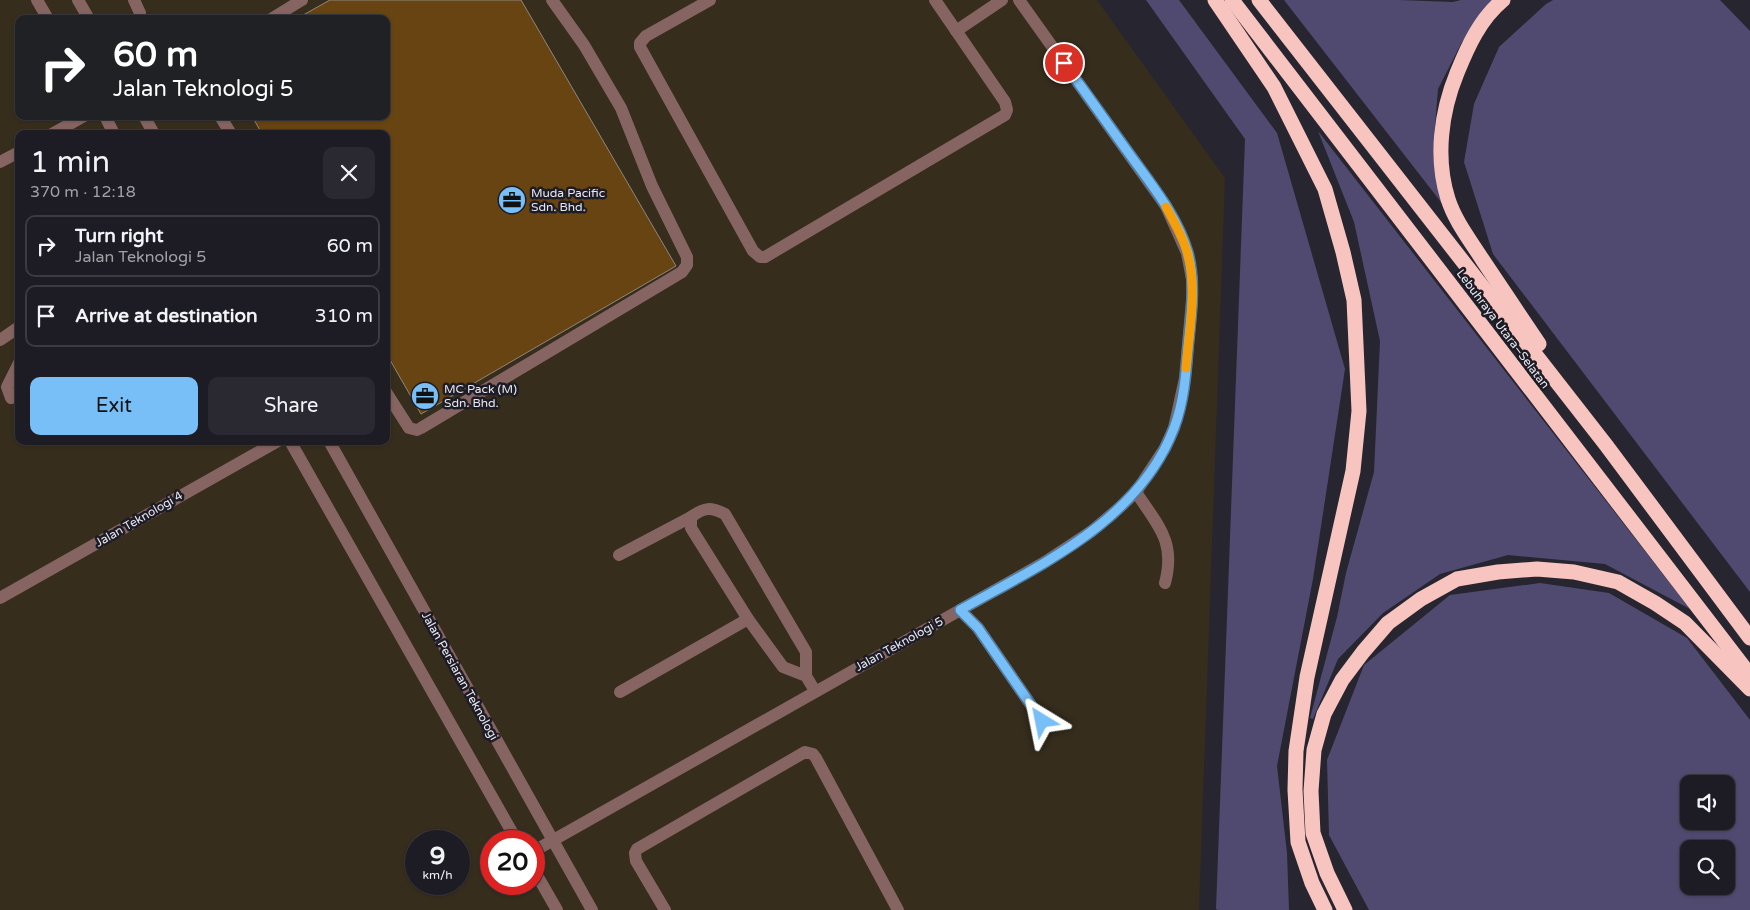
<!DOCTYPE html>
<html lang="en">
<head>
<meta charset="utf-8">
<style>
  body { margin:0; font-family:"Varela Round",sans-serif; background:#2a2931; color:#f1f3f6; height:100vh; display:flex; flex-direction:column; font-size:19px; white-space:nowrap }
  * { box-sizing:border-box; margin:0 }
  p { font-size:16px; color:#a0a1a6 }
  .icon { flex:none; width:28px; height:28px; fill:none; stroke:currentColor; stroke-width:2; stroke-linecap:round; stroke-linejoin:round }
  .map { position:relative; flex:1; overflow:hidden }
  .sheet { position:absolute; left:15px; top:130px; width:375px; height:315px; display:flex; flex-direction:column; background:#1d1c24; border-radius:10px; box-shadow:0 1px 4px #0004,0 0 0 1px #3b3a41 }
  .sheet>* { flex:none }
  .banner { position:absolute; left:15px; top:15px; width:375px; height:105px; border-radius:10px; box-shadow:0 1px 4px #0004,0 0 0 1px #3b3a41; background:#202124; color:#fff; overflow:hidden }
  .fabs { position:absolute; left:1680px; top:775px; display:grid; gap:10px }
  .fabs a { display:grid; place-items:center; width:55px; height:55px; border-radius:10px; background:#1d1c24; box-shadow:0 1px 4px #0004,0 0 0 1px #3b3a41; font-size:25px }
  .speed { position:absolute; left:405px; top:830px; display:flex; gap:10px; font-size:25px; font-weight:700; text-align:center }
  .speed>* { display:grid; place-content:center; width:65px; height:65px; border-radius:50%; background:#1d1c24; box-shadow:0 1px 4px #0004,0 0 0 1px #3b3a41; line-height:1 }
  .speed small { font-size:12px; font-weight:400 }
  .speed .limit { border:8px solid #d22; background:#fff; color:#111 }
  .pin { position:absolute; display:grid; place-items:center; width:42px; height:42px; color:#fff; margin:-21px; border:2px solid #fff; border-radius:50%; box-shadow:0 1px 5px #0007 }
  .me { position:absolute; width:55px; margin:-28px; rotate:325deg; stroke-linejoin:round; filter:drop-shadow(0 0 4px #0008) }
  .turn { display:flex; align-items:center; gap:18px; height:105px; padding:0 15px; font-size:22px }
  .turn .icon { width:65px; height:65px; stroke-width:2.5 }
  .turn b { display:block; font-size:35px; line-height:42px }
  .round { display:grid; place-items:center; flex:none; width:52px; height:52px; border-radius:10px; background:#2a2931 }
  .summary { display:flex; align-items:center; justify-content:space-between; height:85px; padding:0 15px }
  h1 { font-size:30px; font-weight:600; line-height:38px }
  .action { display:flex; gap:10px; margin-top:auto; padding:10px 15px }
  .action a { flex:1; height:58px; border-radius:10px; background:#78bff8; color:#111; font-size:20px; font-weight:600; line-height:58px; text-align:center }
  .action a+a { background:#2a2931; color:#f1f3f6 }
  ul { padding:0; list-style:none }
  li { display:flex; align-items:center; gap:15px; height:62px; margin:0 10px 8px; padding:0 5px; border:2px solid #3b3a41; border-radius:10px }
  li div { flex:1 }
  li b { display:block; font-size:19px }
  li em { font-style:normal }
  .map>svg:first-child { display:block }
  .industrial { fill:#362d1d; fill-rule:evenodd }
  .green { fill:#504a70; fill-rule:evenodd }
  .building { fill:#674412; stroke:#90877d }
  .lines { fill:none; stroke-linecap:round; stroke-linejoin:round }
  .minor { stroke:#866461; stroke-width:12 }
  .highway { stroke:#f7c4bf; stroke-width:15 }
  .route-casing { stroke:#4e7ca1; stroke-width:12 }
  .route { stroke:#78bff8; stroke-width:9 }
  .slow { stroke:#f59e0b; stroke-width:9 }
  .labels { text-anchor:middle; dominant-baseline:central; stroke-width:5; stroke-linejoin:round; paint-order:stroke }
  .poi-label { font-size:12px; fill:#e9e8ef; stroke:#1d1c26; text-anchor:start }
  .street-label { font-size:12px; fill:#e9e8ef; stroke:#1d1c26 }
</style>
</head>
<body>
<div class="map">
<svg width="1750" height="910" viewBox="0 0 1750 910">
  <rect width="100%" height="100%" fill="#272530"/>
  <path class="industrial" d="M 0,0 L 1097,0 L 1225,178 L 1199,910 L 0,910 ZM 19,19 L 386,19 L 386,116 L 19,116 ZM 19,134 L 386,134 L 386,441 L 19,441 ZM 416,841 L 459,841 L 459,884 L 416,884 ZM 491,841 L 534,841 L 534,884 L 491,884 Z"/>
  <g class="green">
    <polygon points="1146,0 1179,0 1277,133 1345,369 1313,579 1277,766 1287,853 1289,910 1218,910 1216,909 1245,139"/>
    <polygon points="1284,0 1399,0 1453,2 1461,0 1503,0 1462,42 1438,89 1434,138 1444,206"/>
    <polygon points="1553,0 1720,0 1750,31 1750,592 1493,254 1464,162 1474,104 1499,47 1546,4"/>
    <polygon points="1318,131 1690,609 1605,564 1508,555 1440,574 1383,613 1338,659 1313,719 1310,718 1337,617 1346,573 1374,472 1380,341 1354,222"/>
    <path d="M 1540,583 L 1609,593 L 1687,638 L 1750,720 L 1750,910 L 1369,910 L 1329,835 L 1327,760 L 1364,665 L 1450,595 ZM 1689,784 L 1726,784 L 1726,821 L 1689,821 ZM 1689,849 L 1726,849 L 1726,886 L 1689,886 Z"/>
  </g>
  <polygon class="building" points="330,0 521,0 676,266 421,414 386,353 386,134 262,134 252,116 386,116 386,19 296,19"/>
  <g class="lines">
    <g class="minor">
      <polyline points="37,0 48,19"/>
      <polyline points="78,0 89,19"/>
      <polyline points="134,0 140,13 139,19"/>
      <polyline points="710,0 646,36 640,43 640,47 753,251 760,257 765,257 1005,115 1007,110 1005,102 935,0"/>
      <polyline points="271,19 302,0"/>
      <polyline points="956,31 1002,0"/>
      <polyline points="105,116 114,134"/>
      <polyline points="144,116 154,134"/>
      <polyline points="220,116 231,134"/>
      <polyline points="52,134 84,116"/>
      <polyline points="0,162 19,152"/>
      <polyline points="0,340 19,327"/>
      <polyline points="386,392 409,428 417,430 421,428 682,272 687,265 687,257 652,186 621,108 584,45 552,0"/>
      <polyline points="11,398 7,387 19,363"/>
      <polyline points="290,441 517,841"/>
      <polyline points="329,441 592,910"/>
      <path d="M 1136,492 C 1158,526 1176,541 1165,583"/>
      <polyline points="619,555 691,517"/>
      <polyline points="0,598 278,441"/>
      <polyline points="960,610 978,628 1042,721"/>
      <path d="M 806,676 L 783,667 L 748,619 L 691,528 L 691,517 C 705,507 710,507 725,514 L 806,652 L 806,676 L 815,691"/>
      <polyline points="620,692 748,619"/>
      <polyline points="534,851 1045,562 1092,531 1118,509 1136,492 1165,448 1174,428 1185,378 1192,300 1192,279 1187,253 1166,206 1019,0"/>
      <polyline points="534,870 557,910"/>
      <polyline points="665,910 636,861 635,853 637,849 805,752 813,754 816,758 898,910"/>
    </g>
    <g class="highway">
      <polyline points="1215,0 1274,87 1325,189 1343,252 1354,300 1359,411 1353,471 1307,677 1296,751 1295,790 1298,842 1312,883 1325,910"/>
      <polyline points="1232,0 1750,675"/>
      <polyline points="1259,0 1606,445 1750,638"/>
      <path d="M 1503,0 C 1480,19 1468,46 1457,73 C 1441,112 1435,158 1448,199 C 1455,221 1470,240 1482,259 C 1501,287 1520,316 1539,344"/>
      <polyline points="1345,910 1327,873 1313,833 1311,791 1314,750 1324,714 1342,680 1363,652 1388,623 1421,599 1457,579 1498,572 1537,569 1574,572 1618,582 1655,603 1685,623 1750,689"/>
    </g>
  </g>
  <g class="lines">
    <defs>
      <path id="route" d="M 1042,721 L 978,628 L 960,610 C 1040,565 1139,521 1174,428 C 1184,402 1186,374 1188,347 C 1191,316 1196,283 1188,253 C 1177,215 1150,183 1128,152 C 1107,123 1086,93 1064,63"/>
    </defs>
    <use href="#route" class="route-casing"/>
    <use href="#route" class="route"/>
    <path class="slow" d="M 1166,207 C 1174,222 1183,237 1187,252 C 1198,289 1189,331 1186,368"/>
  </g>
  <defs>
    <symbol id="office-disc" viewBox="-11 -11 22 22"><circle r="9.5" fill="#78bff8" stroke="#1d1c26"/><path d="M-6-3h4V-5.5h4V-3h4V5H-6ZM-1-4.5V-3h2v-1.5ZM-6 0V1H6V0Z" fill="#111"/></symbol>
  </defs>
  <g fill-rule="evenodd">
    <use href="#office-disc" x="496" y="184" width="32" height="32"/>
    <use href="#office-disc" x="409" y="380" width="32" height="32"/>
  </g>
  <g class="labels">
    <g class="poi-label">
      <text x="531" y="193">Muda Pacific<tspan x="531" dy="14">Sdn. Bhd.</tspan></text>
      <text x="444" y="389">MC Pack (M)<tspan x="444" dy="14">Sdn. Bhd.</tspan></text>
    </g>
    <g class="street-label">
      <text transform="translate(1503 329) rotate(53)">Lebuhraya Utara–Selatan</text>
      <text transform="translate(139 519) rotate(-30)">Jalan Teknologi 4</text>
      <text transform="translate(899 644) rotate(-29)">Jalan Teknologi 5</text>
      <text transform="translate(460 676) rotate(61)">Jalan Persiaran Teknologi</text>
    </g>
  </g>
</svg>
<div class="fabs">
<a><svg class="icon" aria-label="sound" viewBox="0 0 24 24"><path d="M4 9h4l5-4v14l-5-4H4zM17 9q2 3 0 6"/></svg></a>
<a><svg class="icon" aria-label="search" viewBox="0 0 24 24"><circle cx="10" cy="10" r="6"/><path d="M15 15l6 6"/></svg></a>
</div>
<div class="speed"><div>9<small>km/h</small></div><div class="limit">20</div></div>
<div class="pin" style="left:1064px;top:63px;background:#d93025"><svg class="icon" aria-label="arrive" viewBox="0 0 24 24"><path d="M6 21V4h12l-3 4 3 4H6"/></svg></div>
<svg class="me" style="left:1042px;top:721px" viewBox="-20 -20 40 40"><path d="M0-17L14 15 0 8-14 15z" fill="#78bff8" stroke="#fff" stroke-width="4"/></svg>
<div class="banner">
<div class="turn"><svg class="icon" aria-label="right" viewBox="0 0 24 24"><path d="M7 20v-9h11M14 6l5 5-5 5"/></svg><div><b>60 m</b>Jalan Teknologi 5</div></div>
</div>
<section class="sheet">
<div class="summary"><div><h1>1 min</h1><p>370 m · 12:18</p></div><a class="round"><svg class="icon" aria-label="close" viewBox="0 0 24 24"><path d="M6 6l12 12M18 6L6 18"/></svg></a></div>
<ul>
<li><svg class="icon" aria-label="right" viewBox="0 0 24 24"><path d="M7 20v-9h11M14 6l5 5-5 5"/></svg><div><b>Turn right</b><p>Jalan Teknologi 5</p></div><em>60 m</em></li>
<li><svg class="icon" aria-label="arrive" viewBox="0 0 24 24"><path d="M6 21V4h12l-3 4 3 4H6"/></svg><div><b>Arrive at destination</b></div><em>310 m</em></li>
</ul>
<div class="action"><a>Exit</a><a>Share</a></div>
</section>
</div>
</body>
</html>
